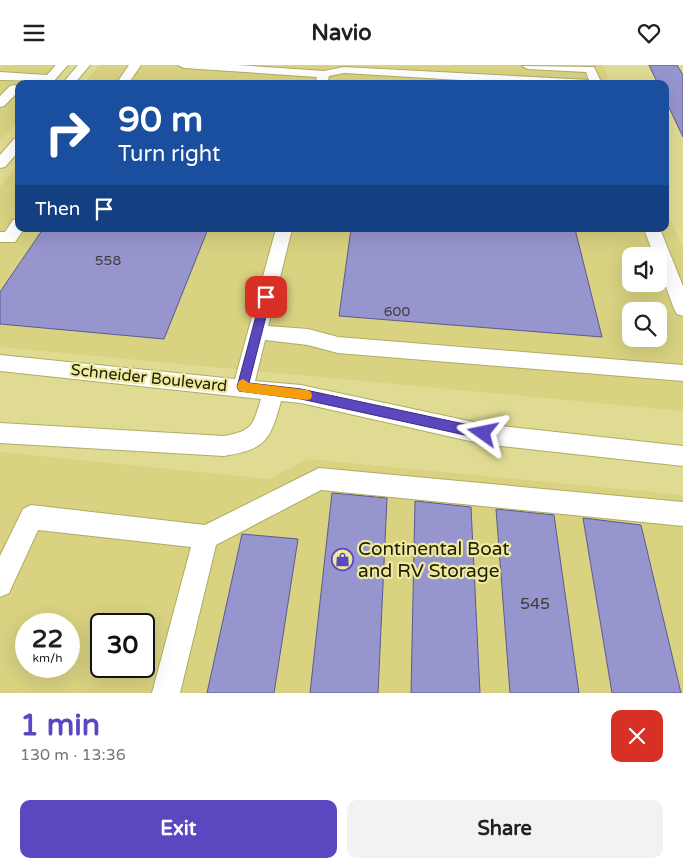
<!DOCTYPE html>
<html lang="en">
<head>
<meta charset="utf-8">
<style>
  body { margin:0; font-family:"Varela Round",sans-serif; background:#f2f2f2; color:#202124; height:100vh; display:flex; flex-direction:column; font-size:19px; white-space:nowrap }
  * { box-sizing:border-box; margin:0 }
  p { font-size:16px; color:#757577 }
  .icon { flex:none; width:28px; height:28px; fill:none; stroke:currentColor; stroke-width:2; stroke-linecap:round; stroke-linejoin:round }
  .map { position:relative; height:628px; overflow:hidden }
  .sheet { display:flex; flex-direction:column; background:#fff; flex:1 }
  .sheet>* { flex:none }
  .guide { position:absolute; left:15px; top:15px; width:654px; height:152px; border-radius:10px; box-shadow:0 5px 20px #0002; background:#1a4fa0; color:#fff; overflow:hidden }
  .buttons { position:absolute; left:622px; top:182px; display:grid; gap:10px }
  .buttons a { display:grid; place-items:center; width:45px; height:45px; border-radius:10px; background:#fff; box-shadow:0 5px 20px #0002; font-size:25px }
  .speed { position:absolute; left:15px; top:548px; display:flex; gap:10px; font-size:25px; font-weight:700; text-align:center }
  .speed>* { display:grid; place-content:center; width:65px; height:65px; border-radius:50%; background:#fff; box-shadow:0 5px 20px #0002; line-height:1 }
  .speed small { font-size:12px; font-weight:400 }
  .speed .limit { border:2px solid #111; border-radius:8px; background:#fff; color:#111 }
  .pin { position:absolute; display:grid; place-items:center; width:42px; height:42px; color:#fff; margin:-21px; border-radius:10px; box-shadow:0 2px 8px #0006 }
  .me { position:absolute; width:55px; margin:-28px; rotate:282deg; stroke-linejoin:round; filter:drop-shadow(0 0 4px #0008) }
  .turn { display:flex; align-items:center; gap:18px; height:105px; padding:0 20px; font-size:22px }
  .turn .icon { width:65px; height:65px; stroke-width:2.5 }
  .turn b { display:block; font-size:35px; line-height:42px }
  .then { display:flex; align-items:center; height:48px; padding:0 20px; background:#0003; gap:10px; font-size:19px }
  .round { display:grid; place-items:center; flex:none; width:52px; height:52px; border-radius:10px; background:#f2f2f2 }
  .head { display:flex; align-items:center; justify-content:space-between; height:85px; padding:0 20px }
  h1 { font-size:30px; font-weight:700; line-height:38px; color:#5b47bf }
  .button { display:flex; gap:10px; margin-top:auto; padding:10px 20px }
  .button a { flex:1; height:58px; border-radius:10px; background:#5b47bf; color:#fff; font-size:20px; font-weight:700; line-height:58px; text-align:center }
  .button a+a { background:#f2f2f2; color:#202124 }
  header { display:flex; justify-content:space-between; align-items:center; height:65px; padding:0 20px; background:#fff; font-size:22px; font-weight:700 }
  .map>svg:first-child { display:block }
  .built { fill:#d8d281; fill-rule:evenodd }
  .building { fill:#9795ce; stroke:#5c5993 }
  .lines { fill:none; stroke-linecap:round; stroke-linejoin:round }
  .minor-casing { stroke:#b0ac65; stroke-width:2 }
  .minor { fill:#fff; fill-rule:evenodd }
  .route { fill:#5b47bf; stroke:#3b2e7c }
  .slow { fill:#f59e0b }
  .labels { text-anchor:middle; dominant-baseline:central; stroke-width:4.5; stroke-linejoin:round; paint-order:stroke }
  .number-label { font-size:14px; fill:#3f3d36 }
  .street-label { font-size:16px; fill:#222003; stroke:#ede9a0 }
  .near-number-label { font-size:16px; fill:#3f3d36 }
  .near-poi-label { font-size:19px; fill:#222003; stroke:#ede9a0; text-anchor:start }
</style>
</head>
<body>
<header><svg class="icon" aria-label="menu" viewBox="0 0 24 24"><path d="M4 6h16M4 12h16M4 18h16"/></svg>Navio<svg class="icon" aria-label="heart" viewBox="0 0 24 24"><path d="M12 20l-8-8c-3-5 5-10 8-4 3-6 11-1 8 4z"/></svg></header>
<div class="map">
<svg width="683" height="628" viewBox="0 0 683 628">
  <rect width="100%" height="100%" fill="#e0db93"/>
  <g class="built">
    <polygon points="0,0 67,0 51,19 19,19 19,55 0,76"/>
    <polygon points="99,0 603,0 611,19 84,19"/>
    <path d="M 19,99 L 19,164 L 665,164 L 665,142 L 683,183 L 683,346 L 0,282 L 0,122 ZM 631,191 L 659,191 L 659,219 L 631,219 ZM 631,246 L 659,246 L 659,274 L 631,274 Z"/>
    <path d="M 0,387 L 269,414 L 308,394 L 683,430 L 683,628 L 0,628 ZM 26,559 L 69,559 L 69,601 L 26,601 ZM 101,559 L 144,559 L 144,601 L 101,601 Z"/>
  </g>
  <g class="building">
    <polygon points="649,0 677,0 683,10 683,72 665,34 665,19 658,19"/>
    <polygon points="43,164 208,164 164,274 0,259 0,227"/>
    <polygon points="351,164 575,164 602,272 339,251"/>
    <polygon points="332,428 387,433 378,628 310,628"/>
    <polygon points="415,436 471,442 480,628 411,628"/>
    <polygon points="496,444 554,450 579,628 510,628"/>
    <polygon points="583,453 641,460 681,628 612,628"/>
    <polygon points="242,469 298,474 274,628 207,628"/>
  </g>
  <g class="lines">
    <defs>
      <g id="minor">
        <polygon points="56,0 68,0 54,16 0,15 0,7 47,10"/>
        <polygon points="78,0 90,0 74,19 62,19"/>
        <polygon points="129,0 141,0 128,19 116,19"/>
        <polygon points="178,0 237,0 324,6 344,2 589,15 586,7 528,4 522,1 594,2 602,19 526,19 344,8 329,11 327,19 315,19 317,12 184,3"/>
        <polygon points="14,20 18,21 19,26 4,41 0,42 0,31 10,21"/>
        <polygon points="19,73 19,86 5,102 0,103 0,90 14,74"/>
        <polygon points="19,154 19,164 24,164 15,177 0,177 0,167 5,167 13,155"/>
        <path d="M 276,164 L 292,164 L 268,261 L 308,264 L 338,272 L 683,300 L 683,316 L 338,288 L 308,280 L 265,275 L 255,316 L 301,320 L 483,359 L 683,381 L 683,401 L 483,379 L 301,338 L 281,336 C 270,376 266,384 224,391 L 0,378 L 0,358 L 224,371 C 253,366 253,360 261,334 L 0,306 L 0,290 L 235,314 Z"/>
        <polygon points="644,164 660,164 683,221 683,251 677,249 674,244 659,203 659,191 654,191"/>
        <polygon points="319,403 683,437 683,461 321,425 216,480 180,628 152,628 191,482 38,465 9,528 0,532 0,491 23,444 31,440 205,460"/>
      </g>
    </defs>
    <use href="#minor" class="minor-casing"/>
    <use href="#minor" class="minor"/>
  </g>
  <polygon class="route" points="266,229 271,232 249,318 301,324 483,363 488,365 489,368 488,372 483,374 301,334 239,326 237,322 261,232"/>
  <polygon class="slow" points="243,314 249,318 307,325 311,327 312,330 311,334 307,335 243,327 239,326 237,322 239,316"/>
  <defs>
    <symbol id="shop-ring" viewBox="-11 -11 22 22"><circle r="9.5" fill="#ede9a0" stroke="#5b47bf" stroke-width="1.5"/><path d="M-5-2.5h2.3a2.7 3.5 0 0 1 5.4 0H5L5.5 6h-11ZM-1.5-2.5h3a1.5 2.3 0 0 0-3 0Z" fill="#5b47bf"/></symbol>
  </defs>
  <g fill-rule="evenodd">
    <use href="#shop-ring" x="330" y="482" width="25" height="25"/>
  </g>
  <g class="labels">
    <g class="number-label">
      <text x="108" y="195">558</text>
      <text x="397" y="246">600</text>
    </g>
    <g class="street-label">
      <text transform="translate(149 313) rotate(6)">Schneider Boulevard</text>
    </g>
    <g class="near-number-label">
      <text x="535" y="539">545</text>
    </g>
    <g class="near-poi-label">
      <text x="358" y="484">Continental Boat<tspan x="358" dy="22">and RV Storage</tspan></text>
    </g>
  </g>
</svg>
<div class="buttons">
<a><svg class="icon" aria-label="sound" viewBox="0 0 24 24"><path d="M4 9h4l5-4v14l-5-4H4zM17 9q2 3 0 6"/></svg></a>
<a><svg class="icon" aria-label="search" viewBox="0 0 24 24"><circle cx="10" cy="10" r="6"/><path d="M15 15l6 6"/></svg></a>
</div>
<div class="speed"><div>22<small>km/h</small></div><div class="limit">30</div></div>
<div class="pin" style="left:266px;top:232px;background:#d93025"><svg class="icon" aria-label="arrive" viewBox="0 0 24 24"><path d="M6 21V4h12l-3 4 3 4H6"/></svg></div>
<svg class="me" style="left:483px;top:368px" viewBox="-20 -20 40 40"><path d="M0-17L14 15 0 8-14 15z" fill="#5b47bf" stroke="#fff" stroke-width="4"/></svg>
<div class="guide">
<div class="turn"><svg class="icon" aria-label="right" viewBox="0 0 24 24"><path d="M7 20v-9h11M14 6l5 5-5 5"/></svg><div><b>90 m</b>Turn right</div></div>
<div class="then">Then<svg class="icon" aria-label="arrive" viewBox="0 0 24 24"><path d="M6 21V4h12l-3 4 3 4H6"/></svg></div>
</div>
</div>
<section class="sheet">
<div class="head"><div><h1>1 min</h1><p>130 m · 13:36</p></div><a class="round" style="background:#d93025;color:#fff"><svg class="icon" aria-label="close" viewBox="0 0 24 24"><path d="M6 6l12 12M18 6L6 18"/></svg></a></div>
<div class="button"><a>Exit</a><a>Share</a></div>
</section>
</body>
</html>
